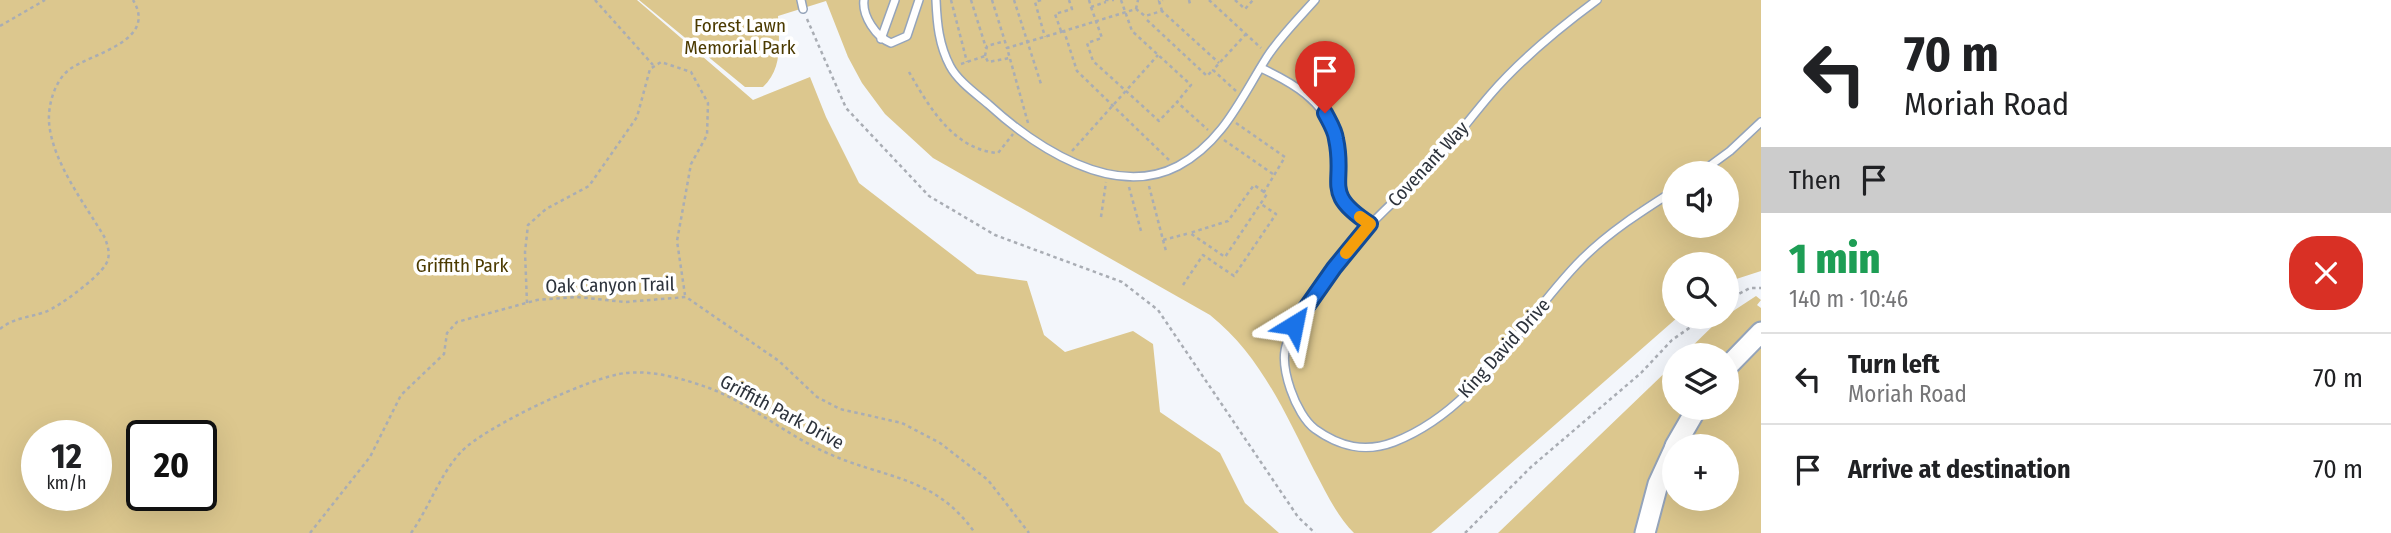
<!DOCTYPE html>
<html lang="en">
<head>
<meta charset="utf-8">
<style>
  body { margin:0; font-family:"Fira Sans Condensed",sans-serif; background:#f2f2f2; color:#202124; height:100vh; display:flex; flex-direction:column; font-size:26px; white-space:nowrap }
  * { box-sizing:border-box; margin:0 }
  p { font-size:23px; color:#757577 }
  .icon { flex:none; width:38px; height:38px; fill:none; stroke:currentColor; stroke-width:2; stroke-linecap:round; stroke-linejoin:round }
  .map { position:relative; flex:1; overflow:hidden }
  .panel { display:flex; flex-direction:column; background:#fff; width:630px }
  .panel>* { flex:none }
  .hud { background:#fff; color:#202124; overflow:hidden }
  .buttons { position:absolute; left:1662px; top:161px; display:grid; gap:14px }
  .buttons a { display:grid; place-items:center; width:77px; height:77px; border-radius:50%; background:#fff; box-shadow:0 7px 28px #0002; font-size:35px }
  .speed { position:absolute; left:21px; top:420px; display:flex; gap:14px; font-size:35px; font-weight:700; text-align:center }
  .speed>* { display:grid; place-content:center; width:91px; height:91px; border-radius:50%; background:#fff; box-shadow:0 7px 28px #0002; line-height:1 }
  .speed small { font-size:18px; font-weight:400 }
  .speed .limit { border:4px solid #111; border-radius:10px; background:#fff; color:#111 }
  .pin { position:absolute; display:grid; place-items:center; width:60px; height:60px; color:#fff; margin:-72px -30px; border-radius:50% 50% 50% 0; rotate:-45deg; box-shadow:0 0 7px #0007 }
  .pin .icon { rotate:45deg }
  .me { position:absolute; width:77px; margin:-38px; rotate:35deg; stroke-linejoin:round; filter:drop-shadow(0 0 5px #0008) }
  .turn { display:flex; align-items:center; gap:24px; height:147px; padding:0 28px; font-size:32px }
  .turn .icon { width:91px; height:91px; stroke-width:2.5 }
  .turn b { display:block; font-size:49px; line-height:60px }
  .then { display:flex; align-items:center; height:66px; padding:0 28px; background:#0003; gap:14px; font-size:26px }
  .round { display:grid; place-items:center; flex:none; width:74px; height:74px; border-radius:28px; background:#f2f2f2 }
  .overview { display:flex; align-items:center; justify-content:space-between; height:119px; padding:0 28px }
  h1 { font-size:42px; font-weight:800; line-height:52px; color:#1e9e55 }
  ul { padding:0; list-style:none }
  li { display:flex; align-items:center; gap:21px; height:91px; padding:0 28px; border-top:2px solid #e0e0e0 }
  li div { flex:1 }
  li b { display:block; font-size:26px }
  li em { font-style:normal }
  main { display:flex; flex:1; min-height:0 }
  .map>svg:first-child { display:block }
  .green { fill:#dcc78e; fill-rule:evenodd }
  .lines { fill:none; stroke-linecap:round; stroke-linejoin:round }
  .service-casing { stroke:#95a4ba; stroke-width:10 }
  .tertiary-casing { stroke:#95a4ba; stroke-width:23 }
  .path { stroke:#a9adb4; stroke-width:2.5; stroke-dasharray:3.5 3.5; stroke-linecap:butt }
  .service { stroke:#fff; stroke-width:7 }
  .tertiary { stroke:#fff; stroke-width:19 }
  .route-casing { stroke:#114b97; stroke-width:18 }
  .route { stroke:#1a73e8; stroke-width:12 }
  .slow { stroke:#f59e0b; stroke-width:12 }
  .labels { text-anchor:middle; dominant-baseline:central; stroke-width:7; stroke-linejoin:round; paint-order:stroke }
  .park-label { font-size:19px; fill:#4b3a00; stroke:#fff }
  .street-label { font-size:19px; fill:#2d333c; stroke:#fff }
</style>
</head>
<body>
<main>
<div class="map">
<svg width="1761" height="533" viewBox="0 0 1761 533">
  <rect width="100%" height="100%" fill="#f3f6fb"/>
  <g class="green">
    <path d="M 0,0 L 637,0 L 753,100 L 810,77 L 826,117 L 859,183 L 977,274 L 1027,281 L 1044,335 L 1065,352 L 1133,331 L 1153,344 L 1160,412 L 1220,453 L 1245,503 L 1279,533 L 0,533 ZM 37,436 L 96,436 L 96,495 L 37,495 ZM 142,436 L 201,436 L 201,495 L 142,495 Z"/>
    <path d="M 639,0 L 1761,0 L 1761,271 L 1727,282 L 1727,264 L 1675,264 L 1675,317 L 1678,317 L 1435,530 L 1431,533 L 1354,533 C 1336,515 1326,492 1314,470 C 1285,413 1261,356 1210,315 L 933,158 L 885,114 L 862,83 L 848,57 L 826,1 L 778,16 C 779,43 783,68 763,87 L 745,87 ZM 1675,173 L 1727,173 L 1727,226 L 1675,226 Z"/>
    <path d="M 1756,296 L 1761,300 L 1757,305 L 1761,308 L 1761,533 L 1498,533 L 1675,363 L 1675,408 L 1727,408 L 1727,355 L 1683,355 L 1718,321 ZM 1675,446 L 1727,446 L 1727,499 L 1675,499 Z"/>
  </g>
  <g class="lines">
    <defs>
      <g id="service">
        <polyline points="801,0 803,9"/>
        <path d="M 864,0 C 862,16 876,37 891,43 L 907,36 L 919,0"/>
        <path d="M 936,0 C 937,24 939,45 950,66 C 958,81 975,93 988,104 C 1034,146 1113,200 1178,166 C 1223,142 1241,98 1267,57 C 1280,37 1299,18 1315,0"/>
        <path d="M 1597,0 C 1559,28 1521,59 1490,95 C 1472,116 1455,139 1436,160 C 1416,182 1393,201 1372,223 C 1350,245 1331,271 1313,297 C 1303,312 1292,326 1287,343 C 1278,366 1296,415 1315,429 C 1340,447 1365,453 1394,442 C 1479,409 1521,320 1582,259 C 1609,232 1642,211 1675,190"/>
        <polyline points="881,39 895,0"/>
        <path d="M 1261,68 C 1293,83 1323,100 1335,135 C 1350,181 1316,190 1371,224"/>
        <polyline points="1700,173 1730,151 1761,122"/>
      </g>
      <g id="tertiary">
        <polyline points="1727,367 1761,332"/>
        <polyline points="1675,446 1697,408"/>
        <polyline points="1645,533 1658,484 1675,447"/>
      </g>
    </defs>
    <use href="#service" class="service-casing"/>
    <use href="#tertiary" class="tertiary-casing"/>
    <g class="path">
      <polyline points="595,0 653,65"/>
      <polyline points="951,0 967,62"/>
      <polyline points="971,0 986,48"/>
      <polyline points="992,0 1007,48"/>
      <polyline points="1014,0 1041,84"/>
      <polyline points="1041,0 1035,2 1045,37"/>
      <polyline points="1089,0 1091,7 1106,2"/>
      <polyline points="1105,0 1114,0"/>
      <polyline points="1121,0 1132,31 1191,85 1177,102 1208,130"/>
      <polyline points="1189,0 1190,4"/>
      <polyline points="1209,0 1261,48"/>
      <polyline points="1235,0 1245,9 1253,0"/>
      <polyline points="1091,7 1102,38 1087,43 1093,61 1159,121 1177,102"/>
      <polyline points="1136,9 1138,0"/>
      <polyline points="1162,11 1159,1 1163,0"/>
      <polyline points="807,19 846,108 929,196 995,235 1122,282 1158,310 1298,517 1315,533"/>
      <polyline points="1147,20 1207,76 1213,70"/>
      <polyline points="0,26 45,0"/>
      <polyline points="1061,31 1055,14 1072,9 1069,0"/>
      <polyline points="985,56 987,46 1005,41"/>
      <polyline points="961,64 985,56 988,62 1010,58"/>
      <path d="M 909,72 C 929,107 954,150 998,153 L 1013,134"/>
      <polyline points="1236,91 1213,70 1246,34"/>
      <polyline points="1028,123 1007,48 1064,31"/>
      <polyline points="1236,123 1285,157 1264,192 1267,194 1225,257 1190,233 1228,221 1254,185 1264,192"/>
      <polyline points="1224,140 1273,174"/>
      <polyline points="1072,151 1158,55"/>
      <polyline points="1169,160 1077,71 1064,31 1136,9 1145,16 1162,11 1219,63"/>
      <polyline points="1149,186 1163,240 1190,233"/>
      <polyline points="1129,187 1141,231"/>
      <polyline points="1101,217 1106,182"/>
      <polyline points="1163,240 1166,251"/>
      <polyline points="1183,285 1203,255 1234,276 1276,214 1261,204"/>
      <polyline points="1727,300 1750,288 1761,288"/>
      <polyline points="527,303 525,252 528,225 546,209 589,186 637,117 650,69 661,62 691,72 708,103 707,135 691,164 677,241 685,295"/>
      <path d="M 0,329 C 15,317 28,318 45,312 C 59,307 99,277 106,264 C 111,255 108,247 105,238 C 85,204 52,162 49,122 C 48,104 55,80 70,69 C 93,53 158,41 133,0"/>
      <polyline points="310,533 370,457 401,395 444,354 447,333 457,322 537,300 577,297 625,302 686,297 779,361 817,397 840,409 902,423 940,443 988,480 1029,533"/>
      <path d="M 411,533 C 429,508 440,474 461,452 C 484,427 592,376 626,373 C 653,370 684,379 709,388 C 751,404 785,434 825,452 C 882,479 934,474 975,533"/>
      <polyline points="1465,533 1531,467 1641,373 1672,340 1705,317"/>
    </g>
    <use href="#service" class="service"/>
    <use href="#tertiary" class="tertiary"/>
  </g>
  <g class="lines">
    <defs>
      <path id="route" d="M 1294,325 L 1334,268 L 1370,224 C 1321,192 1346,185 1336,139 C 1335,130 1329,121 1325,113"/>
    </defs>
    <use href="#route" class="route-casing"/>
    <use href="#route" class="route"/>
    <polyline class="slow" points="1346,253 1370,224 1360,217"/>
  </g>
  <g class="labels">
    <g class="park-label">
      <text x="740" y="25">Forest Lawn<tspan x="740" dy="22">Memorial Park</tspan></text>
      <text x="462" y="265">Griffith Park</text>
    </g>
    <g class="street-label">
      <text transform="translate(1428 164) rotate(-47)">Covenant Way</text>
      <text transform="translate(610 285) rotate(-1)">Oak Canyon Trail</text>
      <text transform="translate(1504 348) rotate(-48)">King David Drive</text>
      <text transform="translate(782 412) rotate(28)">Griffith Park Drive</text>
    </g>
  </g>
</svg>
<div class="buttons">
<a><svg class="icon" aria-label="sound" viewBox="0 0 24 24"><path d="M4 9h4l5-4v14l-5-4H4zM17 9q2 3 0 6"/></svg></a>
<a><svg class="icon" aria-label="search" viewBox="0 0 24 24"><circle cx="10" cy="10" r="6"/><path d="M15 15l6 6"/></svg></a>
<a><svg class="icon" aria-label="layers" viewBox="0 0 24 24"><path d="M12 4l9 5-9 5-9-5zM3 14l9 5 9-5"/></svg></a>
<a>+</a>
</div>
<div class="speed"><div>12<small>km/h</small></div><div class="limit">20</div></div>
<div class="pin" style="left:1325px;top:113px;background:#d93025"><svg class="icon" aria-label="arrive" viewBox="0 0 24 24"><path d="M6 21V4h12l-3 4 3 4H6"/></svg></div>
<svg class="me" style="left:1294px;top:325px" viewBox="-20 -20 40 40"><path d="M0-17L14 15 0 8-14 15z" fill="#1a73e8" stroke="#fff" stroke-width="4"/></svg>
</div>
<section class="panel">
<div class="hud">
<div class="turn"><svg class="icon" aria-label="left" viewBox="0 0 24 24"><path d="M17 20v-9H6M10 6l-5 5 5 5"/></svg><div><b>70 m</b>Moriah Road</div></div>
<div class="then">Then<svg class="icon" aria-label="arrive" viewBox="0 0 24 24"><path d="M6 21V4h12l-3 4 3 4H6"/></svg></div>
</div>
<div class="overview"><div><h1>1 min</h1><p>140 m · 10:46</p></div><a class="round" style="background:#d93025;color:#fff"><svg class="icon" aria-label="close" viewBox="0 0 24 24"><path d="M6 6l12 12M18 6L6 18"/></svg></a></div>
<ul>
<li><svg class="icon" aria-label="left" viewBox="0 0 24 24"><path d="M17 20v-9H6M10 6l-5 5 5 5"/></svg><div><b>Turn left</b><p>Moriah Road</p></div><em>70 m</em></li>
<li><svg class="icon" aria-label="arrive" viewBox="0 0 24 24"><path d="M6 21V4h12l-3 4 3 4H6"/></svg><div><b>Arrive at destination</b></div><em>70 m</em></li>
</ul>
</section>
</main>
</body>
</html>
